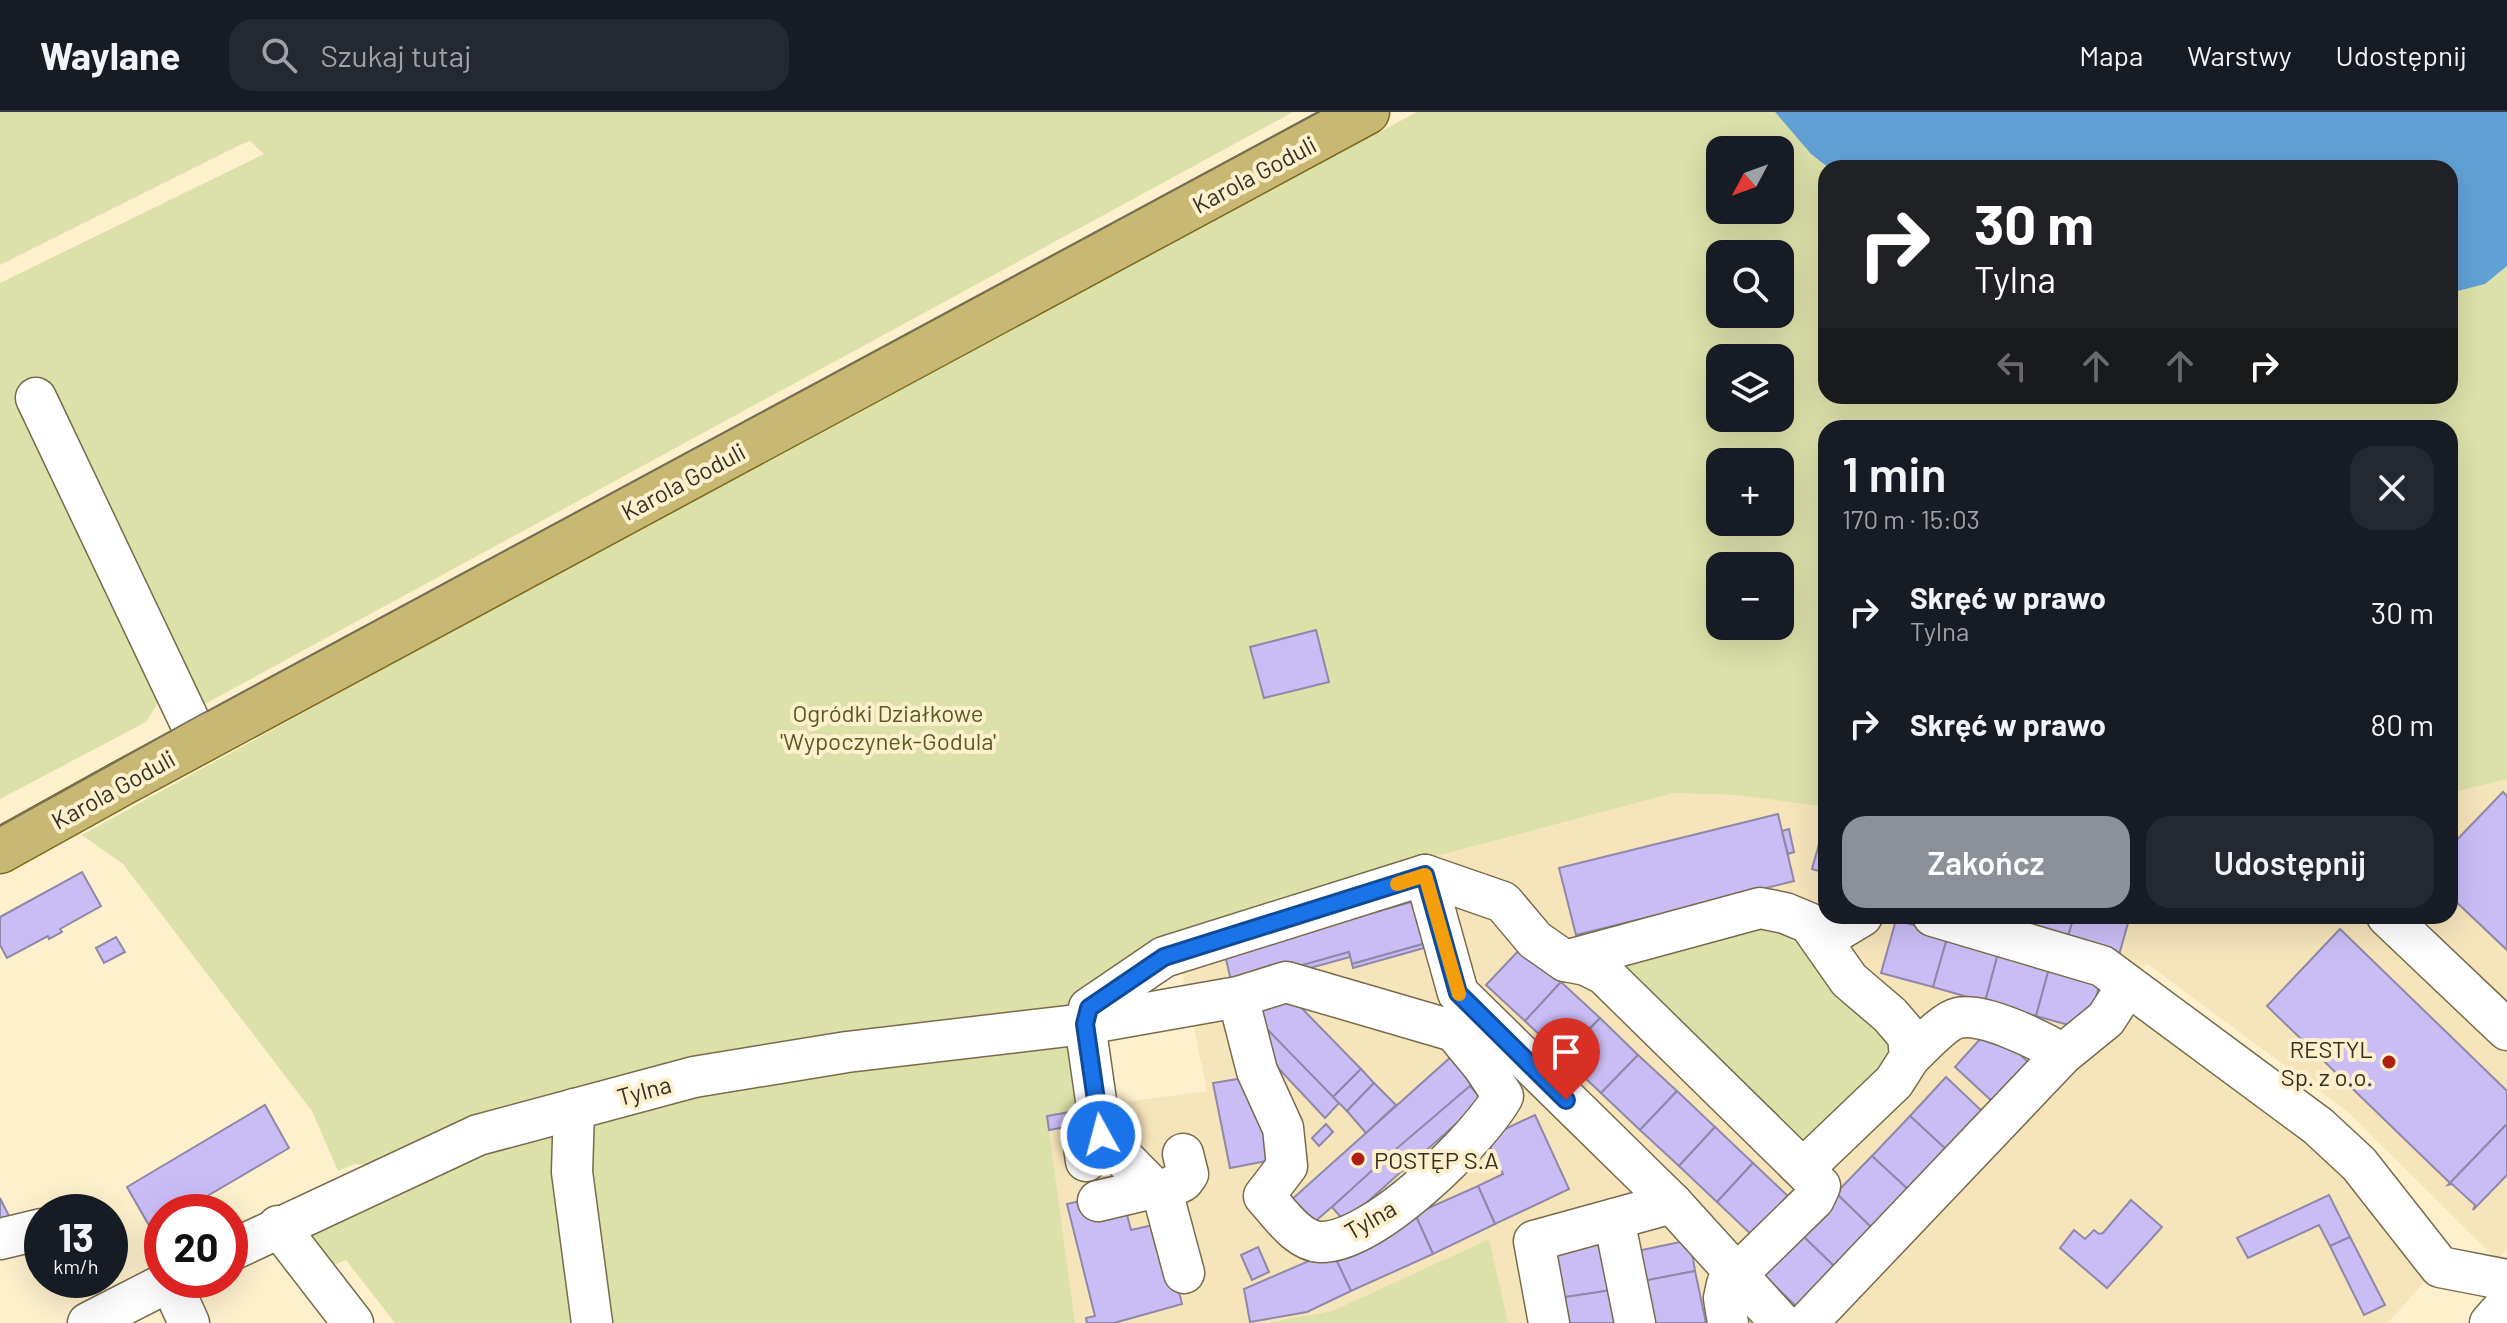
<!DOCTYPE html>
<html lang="pl">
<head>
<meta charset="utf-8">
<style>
  body { margin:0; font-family:Barlow,sans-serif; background:#242831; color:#f1f3f6; height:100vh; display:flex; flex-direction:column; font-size:30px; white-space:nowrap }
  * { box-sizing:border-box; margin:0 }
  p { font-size:26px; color:#9ea1a6 }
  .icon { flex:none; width:44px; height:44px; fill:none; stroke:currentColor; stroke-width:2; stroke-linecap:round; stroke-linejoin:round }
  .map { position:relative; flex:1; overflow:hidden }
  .drawer { position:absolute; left:1818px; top:308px; width:640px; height:504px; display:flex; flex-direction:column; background:#171b24; border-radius:24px; box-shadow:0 8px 32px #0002 }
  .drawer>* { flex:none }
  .hud { position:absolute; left:1818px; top:48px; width:640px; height:244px; border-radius:24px; box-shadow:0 8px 32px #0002; background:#202124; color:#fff; overflow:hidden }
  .needle { width:52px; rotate:229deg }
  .tools { position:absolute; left:1706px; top:24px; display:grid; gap:16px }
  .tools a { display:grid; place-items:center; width:88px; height:88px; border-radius:16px; background:#171b24; box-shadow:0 8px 32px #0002; font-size:40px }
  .speed { position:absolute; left:24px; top:1082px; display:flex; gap:16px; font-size:40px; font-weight:700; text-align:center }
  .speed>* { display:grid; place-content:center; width:104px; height:104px; border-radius:50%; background:#171b24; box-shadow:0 8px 32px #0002; line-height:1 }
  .speed small { font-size:20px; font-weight:400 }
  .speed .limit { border:12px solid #d22; background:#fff; color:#111 }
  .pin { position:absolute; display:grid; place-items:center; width:68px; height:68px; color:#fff; margin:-82px -34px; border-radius:50% 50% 50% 0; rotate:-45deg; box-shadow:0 0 8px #0007 }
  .pin .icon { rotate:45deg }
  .me { position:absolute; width:88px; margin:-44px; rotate:353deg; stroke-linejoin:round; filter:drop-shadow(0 0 6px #0008) }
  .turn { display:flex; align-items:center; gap:28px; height:168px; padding:0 24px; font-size:36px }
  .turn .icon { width:104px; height:104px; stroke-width:2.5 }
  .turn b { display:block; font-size:56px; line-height:68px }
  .lanes { display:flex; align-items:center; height:76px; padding:0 24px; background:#0003; justify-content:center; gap:40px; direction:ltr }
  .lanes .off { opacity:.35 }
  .round { display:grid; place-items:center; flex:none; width:84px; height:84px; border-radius:24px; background:#242831 }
  .summary { display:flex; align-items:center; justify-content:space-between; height:136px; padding:0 24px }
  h1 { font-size:48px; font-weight:600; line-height:60px }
  .primary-button { display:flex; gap:16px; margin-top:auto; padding:16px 24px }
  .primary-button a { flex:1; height:92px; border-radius:24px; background:#8c9099; color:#fff; font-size:32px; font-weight:600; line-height:92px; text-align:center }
  .primary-button a+a { background:#242831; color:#f1f3f6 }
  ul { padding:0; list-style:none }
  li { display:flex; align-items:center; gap:24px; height:112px; padding:0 24px }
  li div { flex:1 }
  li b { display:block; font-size:30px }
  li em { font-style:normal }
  header { display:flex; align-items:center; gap:48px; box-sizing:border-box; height:112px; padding:0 40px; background:#171b24; border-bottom:2px solid #363941 }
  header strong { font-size:38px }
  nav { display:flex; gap:44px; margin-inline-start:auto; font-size:28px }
  .search { width:560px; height:72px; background:#242831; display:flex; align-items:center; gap:20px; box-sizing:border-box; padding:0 28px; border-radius:24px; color:#9ea1a6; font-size:30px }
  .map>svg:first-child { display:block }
  .built { fill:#f6e4bb }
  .green { fill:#dce0a9; fill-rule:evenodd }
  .water { fill:#62a1d5 }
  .building { fill:#cabdf6; stroke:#8f88a8; stroke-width:2 }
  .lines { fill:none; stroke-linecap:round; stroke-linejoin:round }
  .minor-casing { stroke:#786b4c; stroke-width:43 }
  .major-casing { stroke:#7d691a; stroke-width:47 }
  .minor { stroke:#fff; stroke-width:40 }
  .major { stroke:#c8b873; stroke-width:44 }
  .tram { stroke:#776f5a; stroke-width:2 }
  .route-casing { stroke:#114b97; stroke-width:20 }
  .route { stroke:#1a73e8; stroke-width:14 }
  .slow { stroke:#f59e0b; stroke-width:14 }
  .poi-dot { fill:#ae1f12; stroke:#fff0cd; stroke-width:3 }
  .labels { text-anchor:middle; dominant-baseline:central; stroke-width:8; stroke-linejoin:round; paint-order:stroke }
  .street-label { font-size:24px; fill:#353022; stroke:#fff0cd }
  .park-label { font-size:24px; fill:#595b22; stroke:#fff0cd }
  .poi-label { font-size:24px; fill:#353022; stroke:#fff0cd; text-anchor:end }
</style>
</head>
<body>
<header>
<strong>Waylane</strong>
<div class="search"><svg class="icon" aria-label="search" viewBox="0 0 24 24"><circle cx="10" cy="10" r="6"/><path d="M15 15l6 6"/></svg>Szukaj tutaj</div>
<nav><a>Mapa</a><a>Warstwy</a><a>Udostępnij</a></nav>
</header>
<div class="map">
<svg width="2507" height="1211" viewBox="0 0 2507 1211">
  <rect width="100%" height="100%" fill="#fff0cd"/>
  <polygon class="built" points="2507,667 2507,1137 2497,1148 2348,1000 2146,851 2129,889 2336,1051 2427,1167 2388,1211 1508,1211 1488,1127 1332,1199 1265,1211 1075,1211 1047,1004 1089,995 1207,979 1181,855 1410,751 1674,681 1736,683 1826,695 1826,804 2450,804 2450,681"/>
  <g class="green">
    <polygon points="0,0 1293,0 205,592 187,565 163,583 146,610 0,687 0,171 264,42 250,29 240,33 0,153"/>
    <path d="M 1417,0 L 1775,0 L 1811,42 L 1829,56 L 1826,56 L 1826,284 L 2450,284 L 2450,181 L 2485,172 L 2507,154 L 2507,667 L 2450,681 L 2450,316 L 1826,316 L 1826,695 L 1736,683 L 1674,681 L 1410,751 L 1071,895 L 730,938 L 474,1011 L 374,1060 L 367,1053 L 355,1052 L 338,1059 L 312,999 L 123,752 L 82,723 L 446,522 ZM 1720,38 L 1780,38 L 1780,98 L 1720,98 ZM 1720,142 L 1780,142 L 1780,202 L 1720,202 ZM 1720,246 L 1780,246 L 1780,306 L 1720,306 ZM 1720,350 L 1780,350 L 1780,410 L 1720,410 ZM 1720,454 L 1780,454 L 1780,514 L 1720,514 Z"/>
    <polygon points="1747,812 1790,817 1889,926 1891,944 1819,1023 1801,1030 1623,861 1626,845"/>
    <polygon points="1067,923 1081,998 1047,1004 1075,1211 395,1211 346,1148 322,1158 310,1123 482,1036 724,968"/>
    <polygon points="1489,1127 1508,1211 1265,1211 1332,1199"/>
  </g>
  <polygon class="water" points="1775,0 2507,0 2507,154 2485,172 2450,181 2450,56 1829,56 1811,42"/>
  <g class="building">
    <polygon points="1316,518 1329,570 1264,586 1250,535"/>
    <polygon points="2503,680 2507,684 2507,838 2450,784 2450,735"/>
    <polygon points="1778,702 1794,769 1576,823 1559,756"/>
    <polygon points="1826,707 1826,761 1812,757"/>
    <polygon points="1789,717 1794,740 1788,742 1782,719"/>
    <polygon points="82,760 101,794 60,817 62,820 49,827 48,824 7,846 0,833 0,805"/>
    <polygon points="1418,788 1430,830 1352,852 1349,840 1232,873 1225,843"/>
    <polygon points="2018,804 2074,804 2067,828 2015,814"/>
    <polygon points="2074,804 2130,804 2119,843 2067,828"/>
    <polygon points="1896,808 1948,823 1933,875 1881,861"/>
    <polygon points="2340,817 2507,979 2507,1012 2450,1071 2267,894"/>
    <polygon points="1948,823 1999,838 1985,890 1933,875"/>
    <polygon points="116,825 125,840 104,851 96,836"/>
    <polygon points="1430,830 1431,834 1353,856 1352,852"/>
    <polygon points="1523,834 1561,870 1525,909 1486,873"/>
    <polygon points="1999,838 2050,853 2036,904 1985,890"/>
    <polygon points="1349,840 1350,845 1234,877 1232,873"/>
    <polygon points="2050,853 2101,867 2087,918 2036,904"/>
    <polygon points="1561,870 1600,906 1563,945 1525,909"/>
    <polygon points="1283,877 1361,957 1333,985 1255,905"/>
    <polygon points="1600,906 1638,943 1601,981 1563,945"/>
    <polygon points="1264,914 1339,991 1325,1006 1265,942"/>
    <polygon points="1991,915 2030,952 1994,991 1955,955"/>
    <polygon points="1638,943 1677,979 1640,1018 1601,981"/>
    <polygon points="1452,944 1476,969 1311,1113 1290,1089"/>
    <polygon points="1361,957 1374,971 1347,999 1333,985"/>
    <polygon points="1256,964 1272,1048 1230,1056 1213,971"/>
    <polygon points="1946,965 1986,1003 1950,1041 1910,1004"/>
    <polygon points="1374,971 1396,993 1366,1021 1347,999"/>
    <polygon points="1470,974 1483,988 1403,1059 1389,1043"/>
    <polygon points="1677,979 1715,1015 1679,1054 1640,1018"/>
    <polygon points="265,993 289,1036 180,1100 162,1100 162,1111 151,1117 127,1075"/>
    <polygon points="1081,998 1083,1012 1049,1018 1047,1004"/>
    <polygon points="1535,1003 1569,1077 1495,1112 1478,1074 1503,1062 1486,1026"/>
    <polygon points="1910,1004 1950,1041 1912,1081 1872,1044"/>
    <polygon points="1326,1012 1333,1020 1319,1034 1312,1026"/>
    <polygon points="2507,1012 2507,1063 2473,1098 2475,1093 2452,1072 2448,1073"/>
    <polygon points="1715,1015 1753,1051 1717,1090 1679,1054"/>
    <polygon points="1389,1043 1403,1058 1345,1110 1332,1095"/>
    <polygon points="1872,1044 1912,1081 1875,1119 1836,1081"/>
    <polygon points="1753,1051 1792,1088 1756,1127 1717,1090"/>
    <polygon points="1478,1074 1495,1112 1433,1142 1415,1102"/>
    <polygon points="1836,1081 1875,1119 1838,1158 1799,1120"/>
    <polygon points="2329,1083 2350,1125 2330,1134 2319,1113 2248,1146 2237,1126"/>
    <polygon points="0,1086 9,1104 0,1109"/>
    <polygon points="1089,1087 1125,1095 1131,1118 1162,1111 1182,1192 1114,1211 1087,1211 1086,1206 1095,1204 1067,1092"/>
    <polygon points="2131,1088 2162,1115 2107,1176 2060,1136 2074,1118 2085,1127 2094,1118 2099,1122 2103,1121"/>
    <polygon points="1415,1102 1433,1142 1351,1179 1332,1139"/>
    <polygon points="1799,1120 1838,1158 1800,1198 1761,1160"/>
    <polygon points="2350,1125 2385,1193 2364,1203 2330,1134"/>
    <polygon points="1603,1126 1612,1178 1559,1186 1550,1135"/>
    <polygon points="1690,1128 1695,1159 1643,1169 1637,1139"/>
    <polygon points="1258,1135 1269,1160 1252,1168 1241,1143"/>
    <polygon points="1332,1139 1351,1179 1307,1200 1250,1210 1244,1177"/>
    <polygon points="1695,1159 1706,1211 1651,1211 1643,1169"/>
    <polygon points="1612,1178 1617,1211 1563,1211 1559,1186"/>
  </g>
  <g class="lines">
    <defs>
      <g id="minor">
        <polyline points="36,286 199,629"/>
        <polyline points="1425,763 1458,881 1672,1091 1781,1211"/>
        <polyline points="1933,804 2102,854 2318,1014 2359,1052 2440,1155 2507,1168"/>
        <polyline points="2387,804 2507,918"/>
        <polyline points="1822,828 1862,804"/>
        <polyline points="1565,849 1760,796 1785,801 1809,811 1849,868 1890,903 1908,924 1910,945 1894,970 1803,1057"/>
        <path d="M 1910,945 C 1921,935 1944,909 1958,906 C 1984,900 2041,929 2063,942"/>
        <polyline points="574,997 572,1060 592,1211"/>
        <polyline points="1086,1049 1083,1028 1101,1023 1085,912 1089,896 1164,845 1425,763 1503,790 1535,828 1565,849 1586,853 1604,862 1820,1074 1814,1087 1727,1172 1724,1186 1728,1211"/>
        <polyline points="1153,1076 1162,1079 1184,1161"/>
        <polyline points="1162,1079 1183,1069 1188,1062 1183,1042"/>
        <polyline points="1098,1089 1153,1076 1101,1023"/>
        <polyline points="1614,1107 1635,1211"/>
        <polyline points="278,1114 353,1211"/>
        <polyline points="0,1127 42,1117"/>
        <path d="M 230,1139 L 478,1023 L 694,965 L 847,940 L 1085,912 L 1238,885 L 1286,870 L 1454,919 L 1483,954 L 1503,984 C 1478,1028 1373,1132 1320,1130 C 1297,1129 1278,1099 1264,1084 L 1287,1054 L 1283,1016 L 1257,959 L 1238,885"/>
        <polyline points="170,1169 189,1211"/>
        <polyline points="88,1211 172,1168"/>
        <polyline points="1549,1211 1534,1129 1672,1091"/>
        <polyline points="1807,1211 2063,942 2106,907 2127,874"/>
        <polyline points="2490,1211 2507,1192"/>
      </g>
      <polyline id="major" points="0,739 126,669 1367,0"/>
    </defs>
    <use href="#minor" class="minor-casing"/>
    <use href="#major" class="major-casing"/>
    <use href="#minor" class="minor"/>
    <use href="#major" class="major"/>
    <polyline class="tram" points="0,714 189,609 1318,0"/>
  </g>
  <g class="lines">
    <defs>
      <polyline id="route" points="1101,1023 1085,912 1089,896 1164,845 1425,763 1458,881 1566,988"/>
    </defs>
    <use href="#route" class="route-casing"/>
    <use href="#route" class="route"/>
    <polyline class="slow" points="1397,772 1425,763 1459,882"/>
  </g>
  <g class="poi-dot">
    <circle cx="2389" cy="950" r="8"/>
    <circle cx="1358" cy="1047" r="8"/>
  </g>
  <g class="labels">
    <g class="street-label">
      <text transform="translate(1254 62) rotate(-28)">Karola Goduli</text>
      <text transform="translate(683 369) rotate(-28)">Karola Goduli</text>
      <text transform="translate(113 677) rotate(-29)">Karola Goduli</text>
      <text transform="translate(644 978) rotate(-15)">Tylna</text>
      <text transform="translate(1370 1107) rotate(-30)">Tylna</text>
    </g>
    <g class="park-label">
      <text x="888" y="600">Ogródki Działkowe<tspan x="888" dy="28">'Wypoczynek-Godula'</tspan></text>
    </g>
    <g class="poi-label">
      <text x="2373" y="936">RESTYL<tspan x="2373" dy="28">Sp. z o.o.</tspan></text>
      <text x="1374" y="1047" text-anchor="start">POSTĘP S.A</text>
    </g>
  </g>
</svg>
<div class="tools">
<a><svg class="needle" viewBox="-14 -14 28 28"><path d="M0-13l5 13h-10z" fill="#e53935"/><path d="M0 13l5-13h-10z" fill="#9ea1a6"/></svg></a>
<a><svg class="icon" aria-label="search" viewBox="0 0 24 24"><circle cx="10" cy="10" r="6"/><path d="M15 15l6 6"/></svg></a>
<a><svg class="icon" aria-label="layers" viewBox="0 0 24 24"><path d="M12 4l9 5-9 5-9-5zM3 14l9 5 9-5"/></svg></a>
<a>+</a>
<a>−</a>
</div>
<div class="speed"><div>13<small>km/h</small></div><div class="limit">20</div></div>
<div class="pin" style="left:1566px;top:988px;background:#d93025"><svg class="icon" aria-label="arrive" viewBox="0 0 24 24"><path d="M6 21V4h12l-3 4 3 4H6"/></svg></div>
<svg class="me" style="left:1101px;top:1023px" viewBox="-20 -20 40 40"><circle r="17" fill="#1a73e8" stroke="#fff" stroke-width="3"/><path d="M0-11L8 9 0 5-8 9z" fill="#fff"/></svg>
<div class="hud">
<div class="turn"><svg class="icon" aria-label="right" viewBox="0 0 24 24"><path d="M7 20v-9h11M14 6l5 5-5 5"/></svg><div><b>30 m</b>Tylna</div></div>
<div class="lanes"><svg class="icon off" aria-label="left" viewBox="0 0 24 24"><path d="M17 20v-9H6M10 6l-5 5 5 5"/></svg><svg class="icon off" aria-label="ahead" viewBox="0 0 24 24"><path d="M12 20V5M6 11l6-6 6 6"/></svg><svg class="icon off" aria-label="ahead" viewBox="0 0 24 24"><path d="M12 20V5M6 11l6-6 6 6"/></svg><svg class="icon" aria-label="right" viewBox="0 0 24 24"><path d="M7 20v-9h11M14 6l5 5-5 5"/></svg></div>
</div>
<section class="drawer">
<div class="summary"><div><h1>1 min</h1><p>170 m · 15:03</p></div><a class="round"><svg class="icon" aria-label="close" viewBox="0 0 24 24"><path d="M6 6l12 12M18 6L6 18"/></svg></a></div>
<ul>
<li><svg class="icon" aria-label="right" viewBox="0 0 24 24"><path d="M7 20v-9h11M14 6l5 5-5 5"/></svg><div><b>Skręć w prawo</b><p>Tylna</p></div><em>30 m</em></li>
<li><svg class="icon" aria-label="right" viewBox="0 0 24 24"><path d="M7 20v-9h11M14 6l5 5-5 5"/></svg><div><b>Skręć w prawo</b></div><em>80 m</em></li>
</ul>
<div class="primary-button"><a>Zakończ</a><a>Udostępnij</a></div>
</section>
</div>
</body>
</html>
